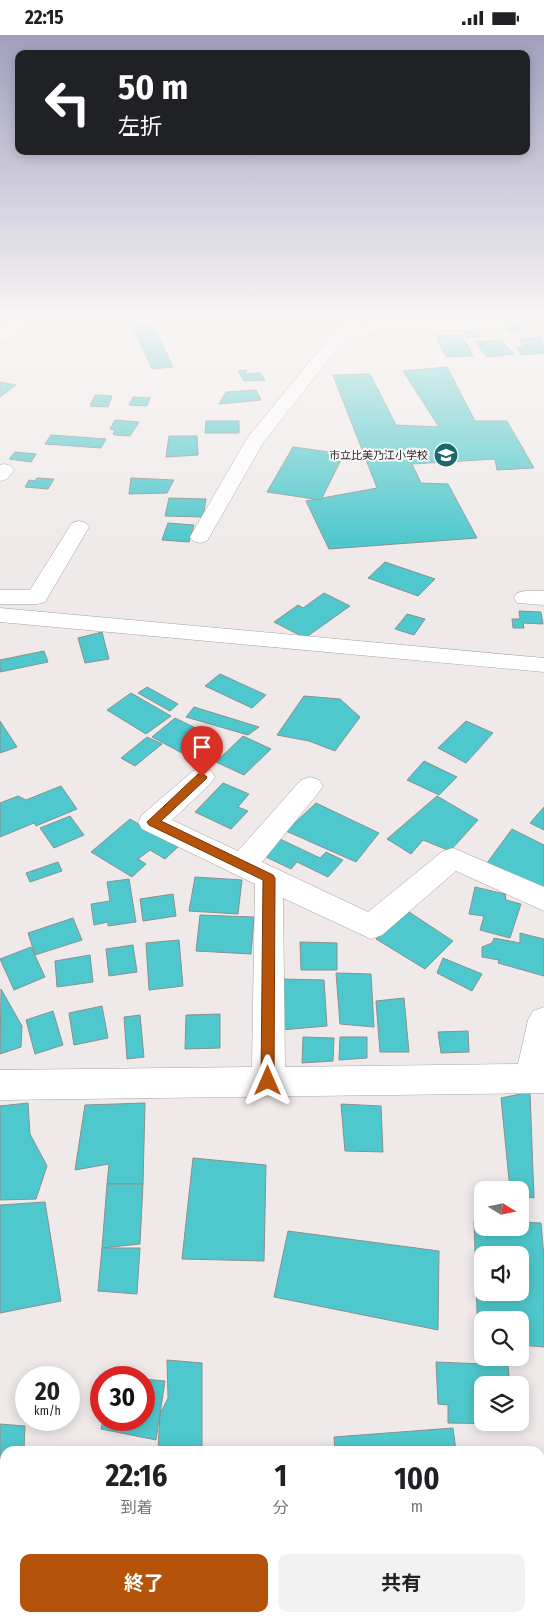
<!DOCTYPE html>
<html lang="ja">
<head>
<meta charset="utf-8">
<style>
  body { margin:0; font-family:"Fira Sans Condensed","Noto Sans JP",sans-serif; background:#f2f2f2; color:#202124; height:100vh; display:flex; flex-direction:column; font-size:19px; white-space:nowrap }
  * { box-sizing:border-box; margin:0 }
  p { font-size:16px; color:#757577 }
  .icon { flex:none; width:28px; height:28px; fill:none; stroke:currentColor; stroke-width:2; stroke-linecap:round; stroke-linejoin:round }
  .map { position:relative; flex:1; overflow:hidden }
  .side { position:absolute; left:0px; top:1411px; width:545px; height:176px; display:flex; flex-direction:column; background:#fff; border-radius:15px 15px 0 0; box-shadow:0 2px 12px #0003 }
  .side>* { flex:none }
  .hud { position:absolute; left:15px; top:15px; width:515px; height:105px; border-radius:10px; box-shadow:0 2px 12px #0003; background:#202124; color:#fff; overflow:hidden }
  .needle { width:32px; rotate:100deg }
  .controls { position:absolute; left:474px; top:1146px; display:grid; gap:10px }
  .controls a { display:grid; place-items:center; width:55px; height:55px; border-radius:10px; background:#fff; box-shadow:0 2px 12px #0003; font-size:25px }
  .speed { position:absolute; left:15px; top:1331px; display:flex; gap:10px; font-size:25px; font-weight:700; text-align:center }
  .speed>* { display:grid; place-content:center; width:65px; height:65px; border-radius:50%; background:#fff; box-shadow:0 2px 12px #0003; line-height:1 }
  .speed small { font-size:12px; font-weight:400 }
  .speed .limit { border:8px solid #d22; background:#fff; color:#111 }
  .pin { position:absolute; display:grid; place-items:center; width:42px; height:42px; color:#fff; margin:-51px -21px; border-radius:50% 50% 50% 0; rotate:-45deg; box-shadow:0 0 5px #0007 }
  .pin .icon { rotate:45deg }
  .me { position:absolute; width:55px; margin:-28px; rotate:0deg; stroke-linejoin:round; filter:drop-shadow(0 0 4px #0008) }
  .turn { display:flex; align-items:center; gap:18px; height:105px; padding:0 20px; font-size:22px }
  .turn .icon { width:65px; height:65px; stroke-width:2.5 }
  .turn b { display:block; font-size:35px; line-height:42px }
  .eta { display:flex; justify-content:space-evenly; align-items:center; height:85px; text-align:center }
  .eta b { font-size:30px; font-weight:700; line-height:35px }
  .primary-button { display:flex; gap:10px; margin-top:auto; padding:10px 20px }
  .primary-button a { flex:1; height:58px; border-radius:10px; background:#b45309; color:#fff; font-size:20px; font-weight:700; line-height:58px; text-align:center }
  .primary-button a+a { background:#f2f2f2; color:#202124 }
  .status { display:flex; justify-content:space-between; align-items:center; height:35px; padding:0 25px; background:#fff; direction:ltr }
  .status svg { height:14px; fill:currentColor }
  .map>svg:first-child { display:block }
  .building { fill:#4ec8cc; stroke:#8b9090; fill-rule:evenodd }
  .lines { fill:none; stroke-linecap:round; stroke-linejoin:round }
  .minor-casing { stroke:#a5a0a0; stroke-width:1 }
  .minor { fill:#fff; fill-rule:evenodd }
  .route { fill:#b45309; stroke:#753606 }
  .labels { text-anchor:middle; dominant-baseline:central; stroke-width:4; stroke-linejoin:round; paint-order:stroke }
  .far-poi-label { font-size:11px; fill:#211f1f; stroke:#fcf7f7; text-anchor:end }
</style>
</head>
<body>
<div class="status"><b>22:15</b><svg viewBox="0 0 49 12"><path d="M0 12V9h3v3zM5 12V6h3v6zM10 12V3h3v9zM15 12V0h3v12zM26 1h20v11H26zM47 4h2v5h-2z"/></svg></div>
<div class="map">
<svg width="544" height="1587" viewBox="0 0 544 1587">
  <rect width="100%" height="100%" fill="#efeae9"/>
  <g class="building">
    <polygon points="152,288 173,332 152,334 132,290"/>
    <polygon points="519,290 524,295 509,297 505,291"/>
    <polygon points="462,293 475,293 481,302 467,303"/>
    <polygon points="462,300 473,321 446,322 436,301"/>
    <polygon points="542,302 544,318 522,320 516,312 525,312 519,304"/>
    <polygon points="501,305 514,319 487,322 475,307"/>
    <polygon points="447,332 475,386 507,386 534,433 497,435 495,424 412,429 421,448 448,449 477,503 329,514 306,466 377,453 333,340 370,339 396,390 439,392 403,336"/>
    <polygon points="247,335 245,339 260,338 265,345 244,346 238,336"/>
    <polygon points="0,347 16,350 0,362"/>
    <polygon points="256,355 261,365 219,369 226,357"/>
    <polygon points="95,360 112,361 108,372 90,371"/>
    <polygon points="133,362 150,363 147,371 129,370"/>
    <polygon points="115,385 139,387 130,401 115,400 113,399 115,395 110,394"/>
    <polygon points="206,386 239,386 239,398 205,398"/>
    <polygon points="51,400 106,404 101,413 45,409"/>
    <polygon points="169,401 197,401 198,420 166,422"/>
    <polygon points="293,412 344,419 321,465 267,457"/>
    <polygon points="15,417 36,419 31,427 9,424"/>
    <polygon points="37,443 54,444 48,454 25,452 29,445 35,446"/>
    <polygon points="131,443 174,445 167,458 129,459"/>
    <polygon points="169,463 206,464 203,482 165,481"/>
    <polygon points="168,488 194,490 189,507 162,505"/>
    <polygon points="385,527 435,544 418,561 368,543"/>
    <polygon points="324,558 350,571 305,603 274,587 298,570 303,573"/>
    <polygon points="519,576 541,577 543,589 523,588 524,593 513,593 512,584 520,584"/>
    <polygon points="407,579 425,584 414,600 395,594"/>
    <polygon points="102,597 109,624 85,628 78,603"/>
    <polygon points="44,616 48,627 0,637 0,625"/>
    <polygon points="220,639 266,660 252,673 205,651"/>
    <polygon points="147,652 178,669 170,676 138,658"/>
    <polygon points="131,658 171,681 146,699 107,675"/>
    <polygon points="304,661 340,664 360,682 335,716 309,706 277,700"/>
    <polygon points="194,672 259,692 248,700 186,682"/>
    <polygon points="175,683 206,698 182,718 152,702"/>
    <polygon points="0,686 17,712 0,718"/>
    <polygon points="466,686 493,698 466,728 438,713"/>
    <polygon points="243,701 271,714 244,740 216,727"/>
    <polygon points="147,702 162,709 135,731 121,723"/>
    <polygon points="424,726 457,742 439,760 407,745"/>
    <polygon points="223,748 249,759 238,772 248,776 231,794 195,777"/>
    <polygon points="61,751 77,774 36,791 34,788 0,802 0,768 18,761 26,765"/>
    <polygon points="437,761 478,785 450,816 423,805 411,819 387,804"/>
    <polygon points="316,768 379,798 356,827 286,796"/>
    <polygon points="544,772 544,795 530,788"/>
    <polygon points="70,781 84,800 54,813 40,793"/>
    <polygon points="130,784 178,812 165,824 150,815 138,824 146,829 132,842 91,817"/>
    <polygon points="512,794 544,810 544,855 487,828"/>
    <polygon points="280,804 320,823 326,817 343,825 328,842 297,827 291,834 264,821"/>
    <polygon points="58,827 62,836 30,847 26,838"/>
    <polygon points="195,842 242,845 238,879 189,876"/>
    <polygon points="129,844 136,887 108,891 108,887 94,890 91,869 110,866 107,847"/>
    <polygon points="475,852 505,859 506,865 521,869 510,903 480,895 484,881 469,879"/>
    <polygon points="173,859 176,881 143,886 140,864"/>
    <polygon points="409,877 453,906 425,934 376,904"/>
    <polygon points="200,880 254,882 251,919 196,916"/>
    <polygon points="73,883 82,905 35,920 28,898"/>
    <polygon points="520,898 544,904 544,941 498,928 499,925 482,922 482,912 492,908 494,903 520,908"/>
    <polygon points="179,905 183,951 149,955 146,908"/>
    <polygon points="300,907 337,908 337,935 301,935"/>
    <polygon points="133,910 137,937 109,941 106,914"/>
    <polygon points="31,912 45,942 14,955 0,924"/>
    <polygon points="90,920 93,947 57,952 55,926"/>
    <polygon points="443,923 482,939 472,956 437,938"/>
    <polygon points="336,938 371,939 374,992 340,989"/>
    <polygon points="280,944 324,945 327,991 281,995"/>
    <polygon points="1,954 22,991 21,1012 0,1019"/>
    <polygon points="404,963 409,1017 380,1017 376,966"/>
    <polygon points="102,971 108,1003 74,1010 69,978"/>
    <polygon points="53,976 63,1010 35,1019 26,985"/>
    <polygon points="220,979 220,1013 185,1014 186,980"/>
    <polygon points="140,980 144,1022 127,1024 124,982"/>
    <polygon points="468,996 469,1017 441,1018 438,997"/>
    <polygon points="303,1002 334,1003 333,1026 302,1028"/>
    <polygon points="340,1002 367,1002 367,1023 339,1025"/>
    <polygon points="530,1057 534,1163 520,1161 520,1155 510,1155 501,1063"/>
    <polygon points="28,1068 30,1099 47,1131 36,1164 0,1165 0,1071"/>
    <polygon points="145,1068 143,1149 107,1149 109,1129 75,1135 85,1070"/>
    <polygon points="341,1069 381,1071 383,1117 345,1116"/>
    <polygon points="193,1123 266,1130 264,1226 182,1224"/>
    <polygon points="107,1149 143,1149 140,1209 102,1213"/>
    <polygon points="45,1167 61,1266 0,1278 0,1170"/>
    <path d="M 474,1186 L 482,1186 L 482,1192 L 520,1192 L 520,1187 L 541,1188 L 544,1222 L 544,1312 L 520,1310 L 520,1285 L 482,1285 L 482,1307 L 478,1307 ZM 482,1220 L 520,1220 L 520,1258 L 482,1258 Z"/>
    <polygon points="288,1196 439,1216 438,1295 274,1262"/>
    <polygon points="102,1213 140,1213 137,1259 98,1256"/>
    <polygon points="167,1325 202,1328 202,1416 161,1416 158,1414 160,1379 168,1363"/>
    <polygon points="436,1327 508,1330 510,1350 482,1350 482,1388 512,1388 513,1389 448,1388 448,1370 438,1369"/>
    <polygon points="144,1344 165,1346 156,1405 101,1394 103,1385 144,1385"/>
    <polygon points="0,1389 25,1391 24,1416 5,1416 5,1582 53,1584 0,1587"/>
    <polygon points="453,1393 456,1416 335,1416 334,1402"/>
    <polygon points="544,1426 544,1474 540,1447 540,1427"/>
  </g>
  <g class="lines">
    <defs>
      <g id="minor">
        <polygon points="11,287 30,287 6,305 0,307 0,295"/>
        <polygon points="342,287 358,287 356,290 523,287 521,290 488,295 348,300 263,408 207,506 200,508 193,506 190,502 248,402"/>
        <polygon points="4,429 11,431 14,435 7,444 0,446 0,430"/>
        <polygon points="79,486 86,488 89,492 45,567 37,569 0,569 0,555 30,555 72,488"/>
        <polygon points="525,556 544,556 544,570 517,568 514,563 517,558"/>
        <polygon points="0,573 544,623 544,637 0,587"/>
        <polygon points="202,733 211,736 215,742 211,748 172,785 238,816 301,745 310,742 319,745 323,751 319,757 262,827 368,877 443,816 453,813 544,852 544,876 456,836 382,900 371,904 283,863 285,1032 518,1029 528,985 533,976 544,972 544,1058 0,1065 0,1035 252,1032 255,849 142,794 138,787 142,780 193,736"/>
        <polygon points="544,1497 544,1541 540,1542 540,1498"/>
        <polygon points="72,1582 150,1582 148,1587 70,1587"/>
      </g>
    </defs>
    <use href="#minor" class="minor-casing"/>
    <use href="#minor" class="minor"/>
  </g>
  <linearGradient id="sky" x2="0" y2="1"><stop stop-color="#a19fbd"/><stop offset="0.56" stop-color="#f8f6f5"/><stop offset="1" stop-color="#f8f6f5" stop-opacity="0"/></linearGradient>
  <rect width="544" height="509" fill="url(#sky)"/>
  <polygon class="route" points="202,738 207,742 206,744 161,786 273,840 275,843 274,1046 272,1050 268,1052 263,1050 261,1046 263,845 149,790 147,787 198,739"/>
  <defs>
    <symbol id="school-disc" viewBox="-11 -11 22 22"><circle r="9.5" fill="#1b686b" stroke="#fcf7f7"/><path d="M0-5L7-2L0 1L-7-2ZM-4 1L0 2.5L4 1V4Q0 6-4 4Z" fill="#fff"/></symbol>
  </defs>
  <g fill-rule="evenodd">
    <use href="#school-disc" x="432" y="406" width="28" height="28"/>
  </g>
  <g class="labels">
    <g class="far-poi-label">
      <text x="428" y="420">市立比美乃江小学校</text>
    </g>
  </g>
</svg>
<div class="controls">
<a><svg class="needle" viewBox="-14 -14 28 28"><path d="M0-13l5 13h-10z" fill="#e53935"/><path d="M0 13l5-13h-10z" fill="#757577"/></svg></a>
<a><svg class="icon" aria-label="sound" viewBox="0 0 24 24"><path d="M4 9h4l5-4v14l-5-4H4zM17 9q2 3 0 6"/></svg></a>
<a><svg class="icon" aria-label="search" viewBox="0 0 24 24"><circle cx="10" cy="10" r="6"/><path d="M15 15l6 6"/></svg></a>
<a><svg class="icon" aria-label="layers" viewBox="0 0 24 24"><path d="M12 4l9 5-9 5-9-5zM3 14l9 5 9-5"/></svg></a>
</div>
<div class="speed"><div>20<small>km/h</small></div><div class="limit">30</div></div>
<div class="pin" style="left:202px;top:742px;background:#d93025"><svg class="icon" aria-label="arrive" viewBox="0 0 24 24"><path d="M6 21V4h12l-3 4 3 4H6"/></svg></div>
<svg class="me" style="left:268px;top:1046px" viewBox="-20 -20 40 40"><path d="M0-17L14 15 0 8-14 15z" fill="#b45309" stroke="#fff" stroke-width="4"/></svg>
<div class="hud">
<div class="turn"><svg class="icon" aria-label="left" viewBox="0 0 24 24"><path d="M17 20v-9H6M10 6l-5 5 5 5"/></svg><div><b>50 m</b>左折</div></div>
</div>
<section class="side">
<div class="eta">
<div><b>22:16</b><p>到着</p></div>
<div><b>1</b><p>分</p></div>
<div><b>100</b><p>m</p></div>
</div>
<div class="primary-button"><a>終了</a><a>共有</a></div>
</section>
</div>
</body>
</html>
